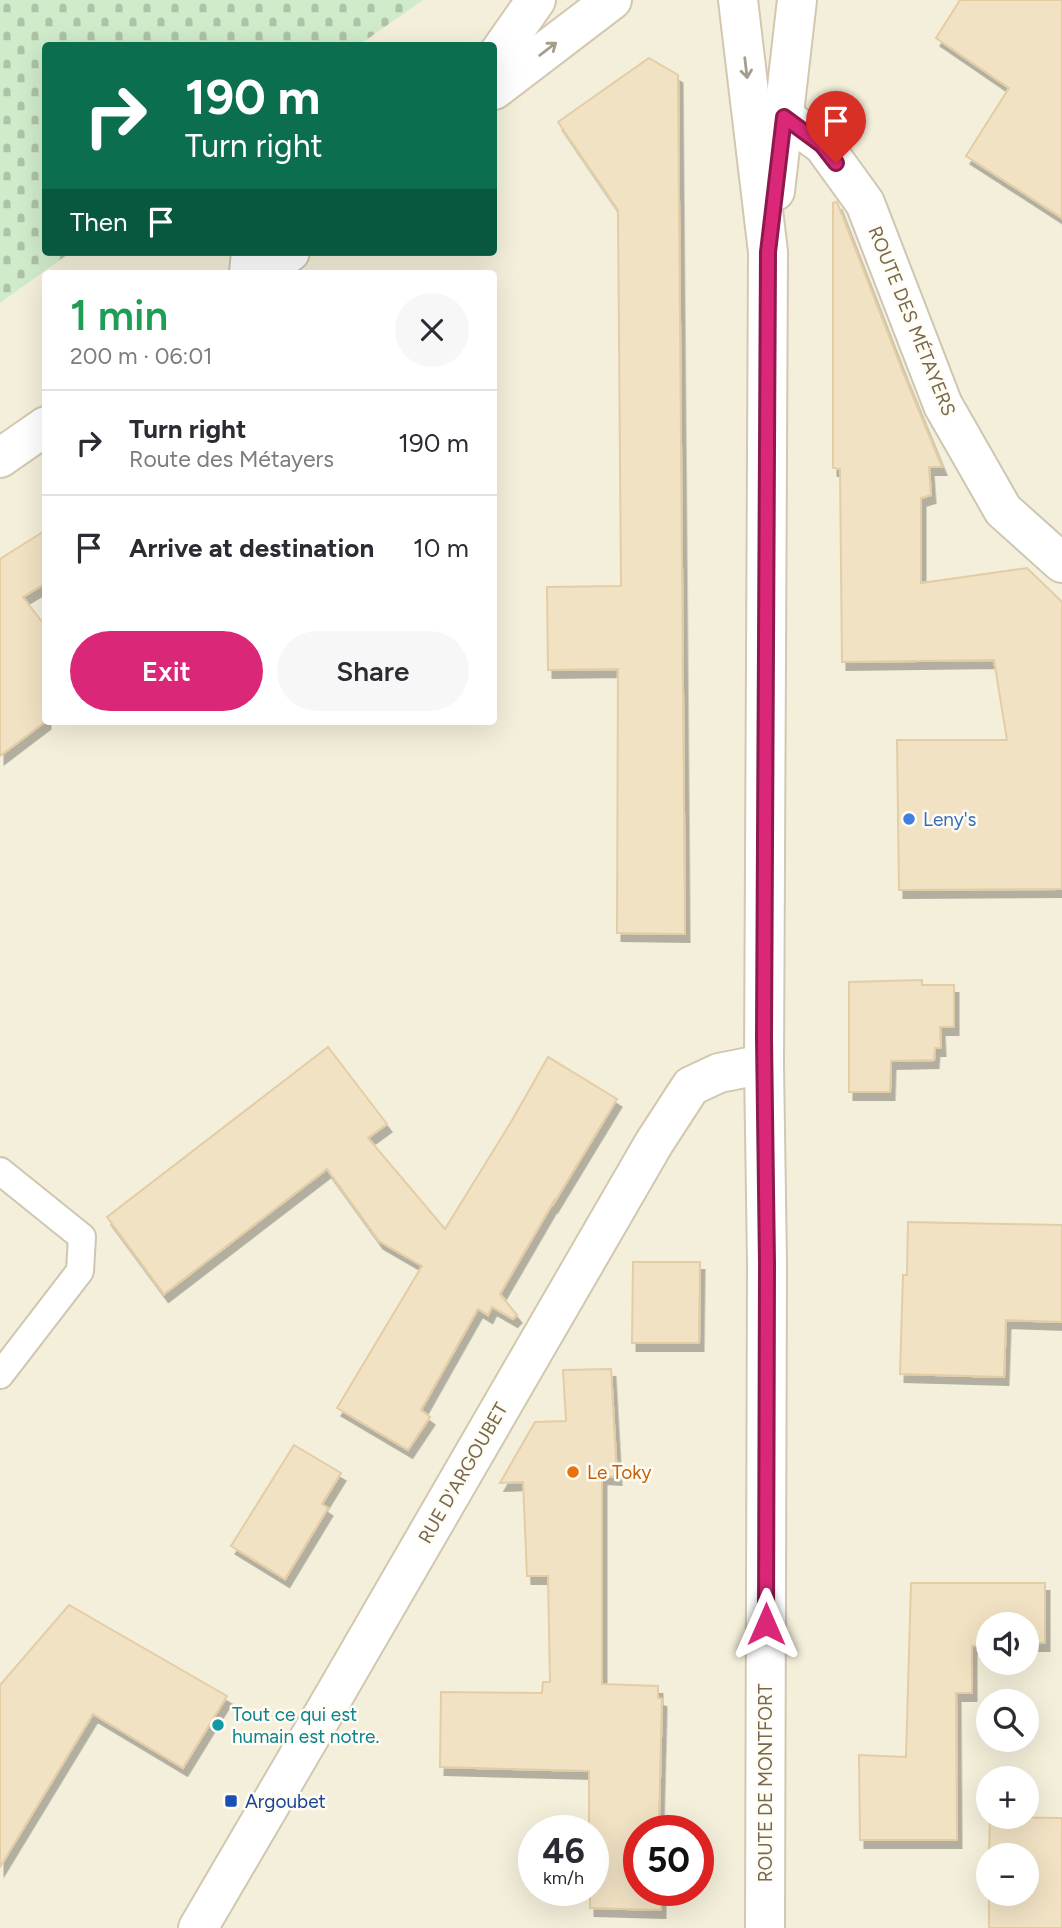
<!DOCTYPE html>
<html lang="en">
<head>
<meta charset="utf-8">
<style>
  body { margin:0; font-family:Figtree,sans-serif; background:#f7f7f7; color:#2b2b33; height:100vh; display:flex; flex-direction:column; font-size:26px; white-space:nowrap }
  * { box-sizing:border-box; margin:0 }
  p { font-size:23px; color:#7c7c81 }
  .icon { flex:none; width:38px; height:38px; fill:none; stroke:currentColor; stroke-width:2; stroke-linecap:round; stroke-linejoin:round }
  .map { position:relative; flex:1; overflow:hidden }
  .sheet { position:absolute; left:42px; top:270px; width:455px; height:455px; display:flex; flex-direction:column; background:#fff; border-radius:7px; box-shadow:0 7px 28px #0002 }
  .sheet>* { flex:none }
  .top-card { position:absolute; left:42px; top:42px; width:455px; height:214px; border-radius:7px; box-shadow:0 7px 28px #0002; background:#0b6e4f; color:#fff; overflow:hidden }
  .buttons { position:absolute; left:976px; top:1612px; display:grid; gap:14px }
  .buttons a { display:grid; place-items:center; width:63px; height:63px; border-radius:50%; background:#fff; box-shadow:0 7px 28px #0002; font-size:35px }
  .speed { position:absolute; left:518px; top:1815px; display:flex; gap:14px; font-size:35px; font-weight:700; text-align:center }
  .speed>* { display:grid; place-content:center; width:91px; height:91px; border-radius:50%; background:#fff; box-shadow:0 7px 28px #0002; line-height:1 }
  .speed small { font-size:18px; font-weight:400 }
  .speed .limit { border:10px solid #d22; background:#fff; color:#111 }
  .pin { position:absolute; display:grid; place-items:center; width:60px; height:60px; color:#fff; margin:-72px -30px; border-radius:50% 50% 50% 0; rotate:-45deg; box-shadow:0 0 7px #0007 }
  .pin .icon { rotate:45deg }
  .me { position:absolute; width:77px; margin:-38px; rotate:0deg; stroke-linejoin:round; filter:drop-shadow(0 0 5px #0008) }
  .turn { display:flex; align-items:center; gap:24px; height:147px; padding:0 28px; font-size:32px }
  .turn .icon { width:91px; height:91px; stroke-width:2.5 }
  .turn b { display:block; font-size:49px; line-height:60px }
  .then { display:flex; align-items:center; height:66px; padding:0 28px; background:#0003; gap:14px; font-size:26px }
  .round { display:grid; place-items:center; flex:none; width:74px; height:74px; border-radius:37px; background:#f7f7f7 }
  .headline { display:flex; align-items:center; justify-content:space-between; height:119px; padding:0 28px }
  h1 { font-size:42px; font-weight:600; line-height:52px; color:#1e9e55 }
  .cta { display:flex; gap:14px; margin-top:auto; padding:14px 28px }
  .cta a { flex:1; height:80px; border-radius:42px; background:#db2777; color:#fff; font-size:28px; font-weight:600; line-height:80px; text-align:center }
  .cta a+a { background:#f7f7f7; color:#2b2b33 }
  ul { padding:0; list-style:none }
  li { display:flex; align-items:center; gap:21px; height:105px; padding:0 28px; border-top:2px solid #e1e1e2 }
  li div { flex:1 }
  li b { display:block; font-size:26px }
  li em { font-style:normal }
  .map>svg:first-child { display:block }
  .residential { fill:#f4efda; fill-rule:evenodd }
  .cemetery { fill:url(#cemetery-stones) }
  .building { fill:#f1e2c4; stroke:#e4cda4; stroke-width:2; filter:url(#shadow) }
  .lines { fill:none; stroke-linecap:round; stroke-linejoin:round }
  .lane-casing { stroke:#cfc6b0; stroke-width:30 }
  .street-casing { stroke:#cfc6b0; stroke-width:42 }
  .secondary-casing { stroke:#d2c7af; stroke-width:42 }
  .lane { stroke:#fff; stroke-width:26 }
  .street { stroke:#fff; stroke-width:38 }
  .secondary { stroke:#fff; stroke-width:38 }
  .oneway { stroke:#a79d8c }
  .route-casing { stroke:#8e194d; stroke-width:18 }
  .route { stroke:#db2777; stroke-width:12 }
  .shop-dot { fill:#3f7fe0; stroke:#fffdf3; stroke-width:2.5 }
  .food-dot { fill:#e8710a; stroke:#fffdf3; stroke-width:2.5 }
  .culture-dot { fill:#0f9aa8; stroke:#fffdf3; stroke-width:2.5 }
  .transit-dot { fill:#1a4fb4; stroke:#fffdf3; stroke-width:2.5 }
  .labels { text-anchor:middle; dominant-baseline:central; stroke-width:5; stroke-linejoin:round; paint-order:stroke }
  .street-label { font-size:19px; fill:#78684e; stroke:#fffdf3 }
  .shop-label { font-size:19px; fill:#366cbe; stroke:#fffdf3; text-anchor:start }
  .food-label { font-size:19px; fill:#c56008; stroke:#fffdf3; text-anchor:start }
  .culture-label { font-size:19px; fill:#0d838f; stroke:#fffdf3; text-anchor:start }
  .transit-label { font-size:19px; fill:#164399; stroke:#fffdf3; text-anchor:start }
</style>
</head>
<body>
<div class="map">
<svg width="1062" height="1928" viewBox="0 0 1062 1928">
  <defs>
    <pattern id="cemetery-stones" width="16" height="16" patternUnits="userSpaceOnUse" patternTransform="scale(1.75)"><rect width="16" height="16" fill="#cfebca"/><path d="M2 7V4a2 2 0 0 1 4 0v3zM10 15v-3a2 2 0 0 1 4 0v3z" fill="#adc2a6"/></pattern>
    <filter id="shadow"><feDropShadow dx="4.5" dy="8" stdDeviation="0" flood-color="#0004"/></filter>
  </defs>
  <rect width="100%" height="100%" fill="#fcfaec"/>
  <path class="residential" d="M 0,0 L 1062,0 L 1062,1928 L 0,1928 ZM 46,46 L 494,46 L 494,252 L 46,252 ZM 46,273 L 494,273 L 494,721 L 46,721 ZM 989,1624 L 1027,1624 L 1027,1662 L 989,1662 ZM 989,1701 L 1027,1701 L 1027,1740 L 989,1740 ZM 989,1778 L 1027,1778 L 1027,1816 L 989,1816 ZM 534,1830 L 593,1830 L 593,1890 L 534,1890 ZM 639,1830 L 698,1830 L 698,1890 L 639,1890 ZM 989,1855 L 1027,1855 L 1027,1894 L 989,1894 Z"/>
  <polygon class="cemetery" points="0,0 423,0 359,45 46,46 46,252 71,252 0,303"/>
  <g class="building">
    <polygon points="960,0 1062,0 1062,218 966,156 1009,88 936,38"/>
    <polygon points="649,58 678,75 685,934 617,933 618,669 548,670 547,587 621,586 618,210 558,122"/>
    <polygon points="837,202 904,375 942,467 929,467 931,495 921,498 921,583 1027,568 1062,602 1062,889 899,890 897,740 1007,740 994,660 842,662 840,469 833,468 833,203"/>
    <polygon points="46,530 46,583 23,597 46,627 46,721 0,756 0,559"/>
    <polygon points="922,980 922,985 954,985 954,1027 940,1027 941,1048 935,1048 934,1060 891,1061 890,1092 849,1092 849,982"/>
    <polygon points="328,1047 387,1124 368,1138 445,1229 511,1122 548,1057 617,1099 554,1203 554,1201 500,1294 517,1315 513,1319 492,1307 488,1315 478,1309 421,1410 430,1417 408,1450 337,1408 422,1266 379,1241 327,1169 164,1294 107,1217"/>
    <polygon points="908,1222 1062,1225 1062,1322 1006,1320 1004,1377 900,1374 903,1275 907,1275"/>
    <polygon points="633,1262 700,1262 699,1343 632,1343"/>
    <polygon points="611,1369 617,1477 602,1476 602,1684 658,1686 658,1698 662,1699 659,1819 661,1819 661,1830 639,1830 639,1890 661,1890 661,1910 590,1908 590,1890 593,1890 593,1830 589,1830 589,1771 440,1767 441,1692 542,1693 543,1682 550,1682 548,1576 527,1576 523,1482 500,1483 535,1422 566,1421 563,1370"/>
    <polygon points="294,1445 341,1473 322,1504 328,1508 285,1579 231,1546"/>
    <polygon points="911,1583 1045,1583 1045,1643 1031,1643 1031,1647 1027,1647 1027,1624 989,1624 989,1646 972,1646 972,1693 956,1693 957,1840 860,1840 859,1755 906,1757"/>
    <polygon points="69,1605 227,1696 183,1768 93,1714 0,1867 0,1685"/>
    <polygon points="990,1817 1062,1818 1062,1928 989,1928 989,1894 1027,1894 1027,1855 989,1855"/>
  </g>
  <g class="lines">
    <defs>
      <g id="lane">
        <polyline points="243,273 245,252"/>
        <polyline points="0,1171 82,1237 80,1271 0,1375"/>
      </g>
      <polyline id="street" points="784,117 823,145 865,203 943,405 1003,510 1062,563"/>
      <g id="secondary">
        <polyline points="738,0 768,252 764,1064 767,1264 765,1928"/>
        <polyline points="494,60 536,0"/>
        <polyline points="494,90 612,0"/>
        <polyline points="775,191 797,0"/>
        <polyline points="263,273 290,252"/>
        <polyline points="0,458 46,426"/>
        <polyline points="198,1928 335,1694 654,1143 691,1086 719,1073 764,1064"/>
      </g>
    </defs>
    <use href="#lane" class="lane-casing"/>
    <use href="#street" class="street-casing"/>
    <use href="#secondary" class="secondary-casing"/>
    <use href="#lane" class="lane"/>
    <use href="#street" class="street"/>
    <use href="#secondary" class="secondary"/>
  </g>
  <defs><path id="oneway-shaft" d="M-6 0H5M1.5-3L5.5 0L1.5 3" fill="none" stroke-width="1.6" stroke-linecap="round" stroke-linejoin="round" transform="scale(1.75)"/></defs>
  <g class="oneway">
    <use href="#oneway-shaft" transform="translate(548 49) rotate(-37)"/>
    <use href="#oneway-shaft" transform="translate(746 68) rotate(83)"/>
  </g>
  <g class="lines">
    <defs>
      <polyline id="route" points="766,1624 767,1264 764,1038 768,252 784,117 822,145 836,163"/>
    </defs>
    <use href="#route" class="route-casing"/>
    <use href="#route" class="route"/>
  </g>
  <circle class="shop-dot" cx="909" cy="819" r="7"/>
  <circle class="food-dot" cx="573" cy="1472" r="7"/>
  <circle class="culture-dot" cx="218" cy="1725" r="7"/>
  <rect class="transit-dot" x="224" y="1794" width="14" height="14" rx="3.5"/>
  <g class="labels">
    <g class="street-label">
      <text transform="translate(912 321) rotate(68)">ROUTE DES MÉTAYERS</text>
      <text transform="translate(463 1473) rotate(-60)">RUE D'ARGOUBET</text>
      <text transform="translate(765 1783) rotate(-90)">ROUTE DE MONTFORT</text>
    </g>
    <g class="shop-label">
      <text x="923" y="819">Leny's</text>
    </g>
    <g class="food-label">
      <text x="587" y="1472">Le Toky</text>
    </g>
    <g class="culture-label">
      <text x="232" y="1714">Tout ce qui est<tspan x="232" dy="22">humain est notre.</tspan></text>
    </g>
    <g class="transit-label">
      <text x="245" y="1801">Argoubet</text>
    </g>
  </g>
</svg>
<div class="buttons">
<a><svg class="icon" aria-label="sound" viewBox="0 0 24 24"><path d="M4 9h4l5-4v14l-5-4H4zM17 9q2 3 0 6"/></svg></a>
<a><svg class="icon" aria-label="search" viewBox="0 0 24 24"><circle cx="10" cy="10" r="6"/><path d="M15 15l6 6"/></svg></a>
<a>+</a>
<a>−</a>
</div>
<div class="speed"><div>46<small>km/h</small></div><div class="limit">50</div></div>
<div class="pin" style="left:836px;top:163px;background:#d93025"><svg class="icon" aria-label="arrive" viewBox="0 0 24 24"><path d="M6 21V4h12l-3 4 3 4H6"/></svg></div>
<svg class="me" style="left:766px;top:1624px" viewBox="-20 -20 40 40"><path d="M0-17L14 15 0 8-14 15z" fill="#db2777" stroke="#fff" stroke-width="4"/></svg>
<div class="top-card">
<div class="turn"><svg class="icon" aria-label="right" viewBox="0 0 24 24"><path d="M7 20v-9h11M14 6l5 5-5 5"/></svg><div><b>190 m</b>Turn right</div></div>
<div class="then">Then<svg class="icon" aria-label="arrive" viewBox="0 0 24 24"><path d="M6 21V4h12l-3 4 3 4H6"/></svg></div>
</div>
<section class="sheet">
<div class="headline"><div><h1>1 min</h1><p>200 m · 06:01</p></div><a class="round"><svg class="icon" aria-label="close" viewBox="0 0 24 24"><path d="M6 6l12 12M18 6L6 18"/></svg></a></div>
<ul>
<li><svg class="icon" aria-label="right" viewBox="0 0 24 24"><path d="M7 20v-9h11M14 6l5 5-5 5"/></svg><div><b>Turn right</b><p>Route des Métayers</p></div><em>190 m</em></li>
<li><svg class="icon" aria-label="arrive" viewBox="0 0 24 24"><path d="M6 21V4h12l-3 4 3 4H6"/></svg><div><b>Arrive at destination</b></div><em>10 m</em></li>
</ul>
<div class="cta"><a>Exit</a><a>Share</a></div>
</section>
</div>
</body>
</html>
